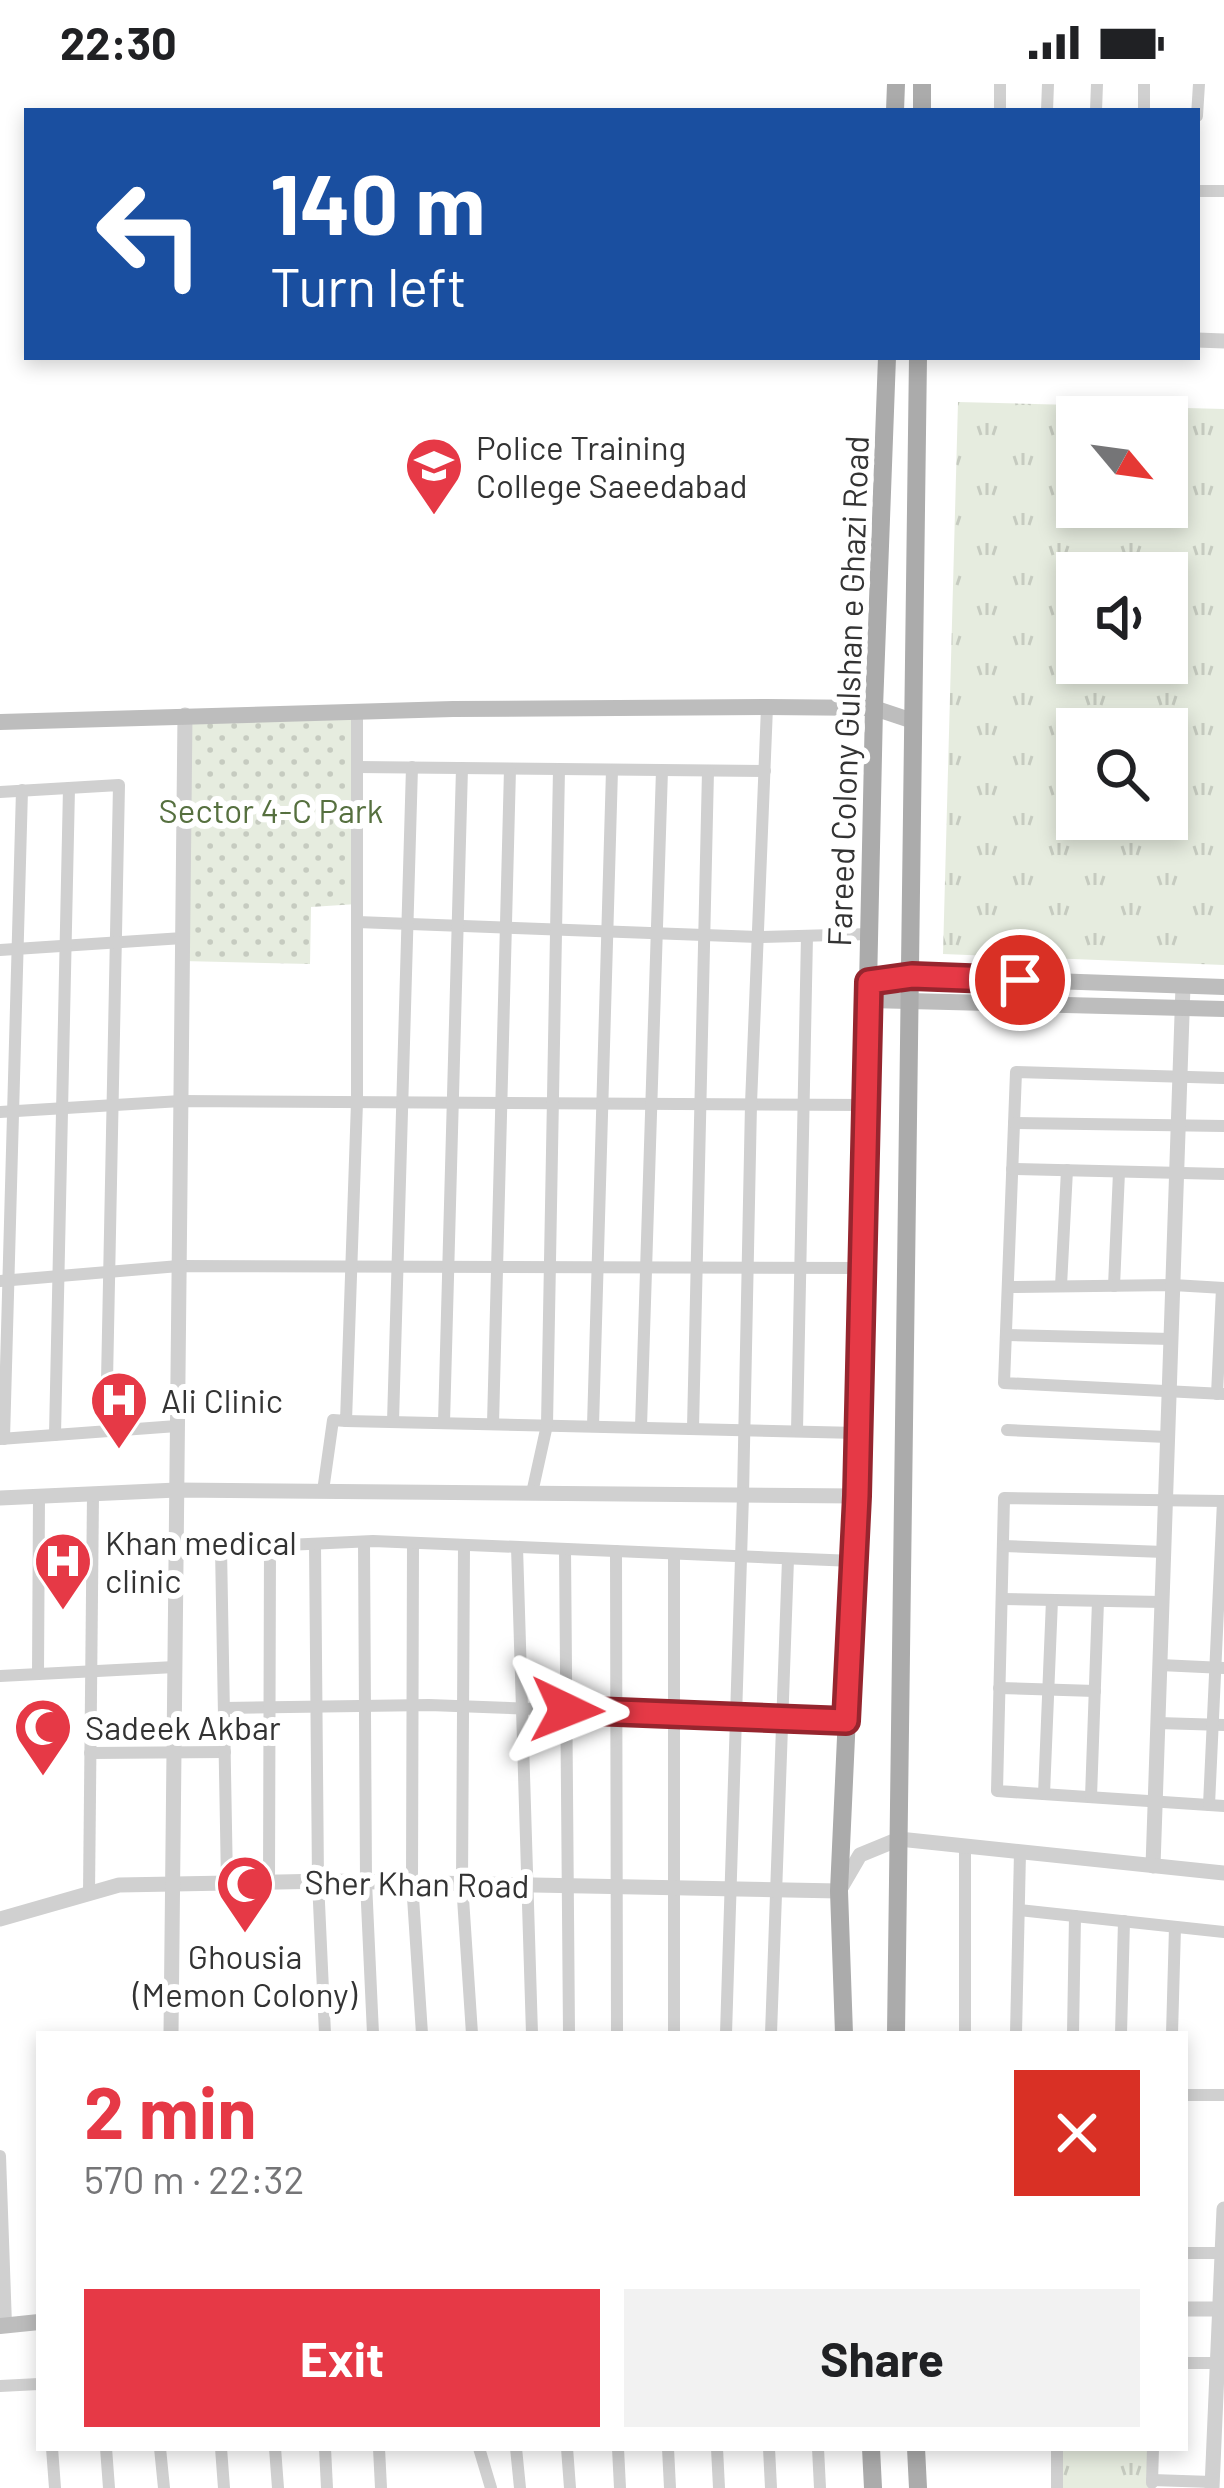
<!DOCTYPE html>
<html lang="en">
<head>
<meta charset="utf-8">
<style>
  body { margin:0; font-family:Barlow,sans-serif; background:#f2f2f2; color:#202124; height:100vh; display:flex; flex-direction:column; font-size:45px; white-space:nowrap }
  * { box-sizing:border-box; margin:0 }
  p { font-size:39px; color:#757577 }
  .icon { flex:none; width:66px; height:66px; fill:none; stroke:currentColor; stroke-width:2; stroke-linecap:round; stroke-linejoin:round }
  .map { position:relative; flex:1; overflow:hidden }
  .side { position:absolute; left:36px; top:1947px; width:1152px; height:420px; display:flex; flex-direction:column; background:#fff; border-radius:0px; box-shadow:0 6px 18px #0003 }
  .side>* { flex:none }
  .hud { position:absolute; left:24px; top:24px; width:1176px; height:252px; border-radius:0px; box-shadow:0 6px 18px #0003; background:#1a4fa0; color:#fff; overflow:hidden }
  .needle { width:78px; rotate:119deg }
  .tools { position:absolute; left:1056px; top:312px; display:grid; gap:24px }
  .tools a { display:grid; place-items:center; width:132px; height:132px; border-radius:0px; background:#fff; box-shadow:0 6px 18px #0003; font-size:60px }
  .pin { position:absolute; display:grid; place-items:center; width:102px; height:102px; color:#fff; margin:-51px; border:6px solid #fff; border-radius:50%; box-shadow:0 3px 12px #0007 }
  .me { position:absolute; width:132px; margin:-66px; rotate:92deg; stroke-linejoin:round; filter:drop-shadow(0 0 9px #0008) }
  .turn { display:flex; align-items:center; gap:42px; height:252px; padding:0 48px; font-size:54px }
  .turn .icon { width:156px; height:156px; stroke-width:2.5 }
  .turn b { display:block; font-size:84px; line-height:102px }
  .round { display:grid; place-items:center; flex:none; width:126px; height:126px; border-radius:0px; background:#f2f2f2 }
  .head { display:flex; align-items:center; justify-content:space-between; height:204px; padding:0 48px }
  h1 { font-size:72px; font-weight:700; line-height:90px; color:#e63946 }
  .action { display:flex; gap:24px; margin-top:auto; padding:24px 48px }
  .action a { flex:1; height:138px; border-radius:0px; background:#e63946; color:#fff; font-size:48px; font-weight:700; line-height:138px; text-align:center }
  .action a+a { background:#f2f2f2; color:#202124 }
  .status { display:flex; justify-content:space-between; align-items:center; height:84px; padding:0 60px; background:#fff; direction:ltr }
  .status svg { height:33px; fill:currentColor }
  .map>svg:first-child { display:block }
  .park { fill:url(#park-tufts); fill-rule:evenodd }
  .garden { fill:url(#garden-dots) }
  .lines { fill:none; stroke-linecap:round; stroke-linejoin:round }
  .minor { stroke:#d0d0d0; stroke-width:12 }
  .tertiary { stroke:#d0d0d0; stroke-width:15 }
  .secondary { stroke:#bdbdbd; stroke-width:16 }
  .primary { stroke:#ababab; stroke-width:18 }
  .route-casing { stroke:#96252e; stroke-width:30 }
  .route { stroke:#e63946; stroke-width:21 }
  .labels { text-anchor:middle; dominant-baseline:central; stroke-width:12; stroke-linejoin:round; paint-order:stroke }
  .poi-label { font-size:33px; fill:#333; stroke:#fff; text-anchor:start }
  .street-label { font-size:33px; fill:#333; stroke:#fff }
  .park-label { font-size:33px; fill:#56703f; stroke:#fff }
</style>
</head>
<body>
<div class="status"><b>22:30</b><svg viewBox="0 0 49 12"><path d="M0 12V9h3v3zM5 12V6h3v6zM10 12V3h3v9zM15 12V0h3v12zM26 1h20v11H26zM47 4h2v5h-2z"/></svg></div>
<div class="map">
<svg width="1224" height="2404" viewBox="0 0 1224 2404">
  <defs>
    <pattern id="park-tufts" width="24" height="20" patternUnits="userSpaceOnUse" patternTransform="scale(3)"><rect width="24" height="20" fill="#e6ecdf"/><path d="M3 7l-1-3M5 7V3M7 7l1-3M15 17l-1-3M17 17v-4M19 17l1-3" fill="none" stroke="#c6cbc0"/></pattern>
    <pattern id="garden-dots" width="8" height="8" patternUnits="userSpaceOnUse" patternTransform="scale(3)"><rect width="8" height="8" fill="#e6ecdf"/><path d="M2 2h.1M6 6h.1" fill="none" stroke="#c6cbc0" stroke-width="1.8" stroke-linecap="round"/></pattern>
  </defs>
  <rect width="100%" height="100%" fill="#fff"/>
  <g class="park">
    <path d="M 958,318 L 1224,325 L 1224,881 L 943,870 ZM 1077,333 L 1167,333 L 1167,423 L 1077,423 ZM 1077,489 L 1167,489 L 1167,579 L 1077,579 ZM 1077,645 L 1167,645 L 1167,735 L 1077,735 Z"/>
    <polygon points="1057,2364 1153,2364 1152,2404 1057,2404"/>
  </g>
  <polygon class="garden" points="357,627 357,820 311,823 310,880 182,877 185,631"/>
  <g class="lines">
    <g class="minor">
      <polyline points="1144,0 1144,27"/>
      <polyline points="1000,27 1000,0"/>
      <polyline points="1047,27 1048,0"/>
      <polyline points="1096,27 1097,0"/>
      <polyline points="1197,32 1199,0"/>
      <polyline points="1197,107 1224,107"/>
      <polyline points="357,683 765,687"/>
      <polyline points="0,708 119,701 106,1347"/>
      <polyline points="357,838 758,853 871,850"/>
      <polyline points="0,866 183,854"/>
      <polyline points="1224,994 1016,988 1004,1299 1224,1310"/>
      <polyline points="0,1028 181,1017 867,1021"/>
      <polyline points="1014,1039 1224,1042"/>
      <polyline points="1012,1085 1224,1090"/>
      <polyline points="0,1197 179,1182 862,1184"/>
      <polyline points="1061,1202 1067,1086"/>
      <polyline points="1114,1202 1119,1088"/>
      <polyline points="1008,1203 1173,1201 1224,1204"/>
      <polyline points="1006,1251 1171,1255"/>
      <polyline points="1217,1310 1222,1204"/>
      <polyline points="346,1337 858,1349"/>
      <polyline points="393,1338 412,683"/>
      <polyline points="444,1339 462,684"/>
      <polyline points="493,1340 510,685"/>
      <polyline points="593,1342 612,686"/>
      <polyline points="641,1343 662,686"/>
      <polyline points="693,1344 708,687"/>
      <polyline points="1007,1346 1167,1353"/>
      <polyline points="797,1347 807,852"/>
      <polyline points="55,1351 69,704"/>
      <polyline points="0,1355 177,1342"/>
      <polyline points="4,1355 22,706"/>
      <polyline points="323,1407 333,1336 346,1337 357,1018 357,627"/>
      <polyline points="532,1409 547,1341 559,685"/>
      <polyline points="1224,1417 1004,1414 997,1707 1224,1722"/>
      <polyline points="364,1458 366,1798 373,1950"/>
      <polyline points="413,1459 412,1798 422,1950"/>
      <polyline points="315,1460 318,1797 325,1950"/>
      <polyline points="464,1461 462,1799 472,1950"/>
      <polyline points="1003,1462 1164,1468"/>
      <polyline points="517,1463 532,1950"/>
      <polyline points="565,1465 569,1950"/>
      <polyline points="616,1467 617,1950"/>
      <polyline points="674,1470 674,1950"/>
      <polyline points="1002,1515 1162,1518"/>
      <polyline points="1160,1581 1224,1584"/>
      <polyline points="38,1590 39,1412"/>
      <polyline points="0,1592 175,1583"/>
      <polyline points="999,1604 1095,1607"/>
      <polyline points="224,1624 429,1621 846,1637"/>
      <polyline points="1158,1639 1224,1641"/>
      <polyline points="90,1669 225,1668"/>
      <polyline points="1044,1710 1052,1516"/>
      <polyline points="1091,1713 1098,1517"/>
      <polyline points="1209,1721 1223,1417"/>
      <polyline points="965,1762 965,1950"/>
      <polyline points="269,1798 270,1462"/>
      <polyline points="227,1799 221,1464 373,1457 854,1477"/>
      <polyline points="89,1810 93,1410"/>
      <polyline points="1019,1826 1224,1848"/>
      <polyline points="726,1950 743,1411 751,1020 767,623"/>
      <polyline points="771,1950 788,1475"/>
      <polyline points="1016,1950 1020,1768"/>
      <polyline points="1073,1950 1075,1832"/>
      <polyline points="1121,1950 1124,1837"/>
      <polyline points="1172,1950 1175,1843"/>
      <polyline points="1185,2011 1224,2011"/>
      <polyline points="0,2072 6,2241"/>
      <polyline points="1185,2169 1222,2169"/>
      <polyline points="1185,2279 1217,2279"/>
      <polyline points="0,2302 39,2300"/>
      <polyline points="52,2364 55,2404"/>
      <polyline points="106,2364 109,2404"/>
      <polyline points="160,2364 164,2404"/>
      <polyline points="221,2364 224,2404"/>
      <polyline points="275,2364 278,2404"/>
      <polyline points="325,2364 327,2404"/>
      <polyline points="379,2364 381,2404"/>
      <polyline points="479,2364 491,2404"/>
      <polyline points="516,2364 520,2404"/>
      <polyline points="567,2364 570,2404"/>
      <polyline points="618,2364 620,2404"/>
      <polyline points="668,2364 670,2404"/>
      <polyline points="717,2364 719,2404"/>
      <polyline points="769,2364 771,2404"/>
      <polyline points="818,2364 820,2404"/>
      <polyline points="1152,2396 1212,2398"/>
      <polyline points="1152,2399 1153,2364"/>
      <polyline points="1057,2404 1057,2364"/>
    </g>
    <g class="tertiary">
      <polyline points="1197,256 1224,257"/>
      <polyline points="0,1414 177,1406 857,1412"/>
      <polyline points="1153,1782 1183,902"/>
      <polyline points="0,1835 119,1801 328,1797 839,1807 860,1771 899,1755 1224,1789"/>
      <polyline points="171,1950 185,631"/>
      <polyline points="1185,2225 1220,2225"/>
      <polyline points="1212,2404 1224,2125"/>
    </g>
    <g class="secondary">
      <polyline points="0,638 453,625 767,623 874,624 913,637"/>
      <polyline points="870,898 912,892 1224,903"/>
      <polyline points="869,916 1224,925"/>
      <polyline points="0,2242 39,2238"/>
    </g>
    <g class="primary">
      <polyline points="895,27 896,0"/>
      <polyline points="922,27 922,0"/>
      <polyline points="844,1950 839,1807 857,1412 874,624 887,273"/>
      <polyline points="896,1950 918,273"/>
      <polyline points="871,2364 873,2404"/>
      <polyline points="916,2364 918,2404"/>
    </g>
  </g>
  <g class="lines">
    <defs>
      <polyline id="route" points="567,1626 846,1637 857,1412 869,898 912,892 1020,896"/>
    </defs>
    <use href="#route" class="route-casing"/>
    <use href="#route" class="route"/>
  </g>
  <defs>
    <symbol id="university-pin" viewBox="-11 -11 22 30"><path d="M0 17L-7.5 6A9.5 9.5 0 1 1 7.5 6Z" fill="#e63946" stroke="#fff"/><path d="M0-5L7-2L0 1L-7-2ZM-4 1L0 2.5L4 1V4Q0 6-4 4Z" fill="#fff"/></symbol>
    <symbol id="hospital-pin" viewBox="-11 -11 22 30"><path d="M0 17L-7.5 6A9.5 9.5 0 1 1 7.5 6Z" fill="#e63946" stroke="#fff"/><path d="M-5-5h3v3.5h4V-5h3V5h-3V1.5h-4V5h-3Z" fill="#fff"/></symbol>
    <symbol id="mosque-pin" viewBox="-11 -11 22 30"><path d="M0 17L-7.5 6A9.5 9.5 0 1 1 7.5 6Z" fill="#e63946" stroke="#fff"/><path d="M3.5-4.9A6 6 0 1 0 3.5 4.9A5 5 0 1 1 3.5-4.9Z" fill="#fff"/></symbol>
  </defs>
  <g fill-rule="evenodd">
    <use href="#university-pin" x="401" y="349" width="66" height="90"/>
    <use href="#hospital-pin" x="86" y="1283" width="66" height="90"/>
    <use href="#hospital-pin" x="30" y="1444" width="66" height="90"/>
    <use href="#mosque-pin" x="10" y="1610" width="66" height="90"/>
    <use href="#mosque-pin" x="212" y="1767" width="66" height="90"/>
  </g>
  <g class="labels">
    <g class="poi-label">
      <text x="476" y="363">Police Training<tspan x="476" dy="38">College Saeedabad</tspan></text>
      <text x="161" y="1316">Ali Clinic</text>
      <text x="105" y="1458">Khan medical<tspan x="105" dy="38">clinic</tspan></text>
      <text x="85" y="1643">Sadeek Akbar</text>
      <text x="245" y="1872" text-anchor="middle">Ghousia<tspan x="245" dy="38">(Memon Colony)</tspan></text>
    </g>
    <g class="street-label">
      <text transform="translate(847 607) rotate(-88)">Fareed Colony Gulshan e Ghazi Road</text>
      <text transform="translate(417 1799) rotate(1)">Sher Khan Road</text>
    </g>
    <g class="park-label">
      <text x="271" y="726">Sector 4-C Park</text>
    </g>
  </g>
</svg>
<div class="tools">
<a><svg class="needle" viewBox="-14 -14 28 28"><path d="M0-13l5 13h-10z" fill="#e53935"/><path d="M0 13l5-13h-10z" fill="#757577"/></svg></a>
<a><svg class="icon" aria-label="sound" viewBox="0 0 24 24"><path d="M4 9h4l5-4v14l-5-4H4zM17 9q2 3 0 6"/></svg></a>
<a><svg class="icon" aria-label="search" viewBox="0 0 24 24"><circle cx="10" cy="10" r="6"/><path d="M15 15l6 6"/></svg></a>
</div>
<div class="pin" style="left:1020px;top:896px;background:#d93025"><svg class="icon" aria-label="arrive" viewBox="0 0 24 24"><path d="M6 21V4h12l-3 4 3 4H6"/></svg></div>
<svg class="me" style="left:567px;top:1626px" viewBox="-20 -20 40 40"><path d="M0-17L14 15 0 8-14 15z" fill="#e63946" stroke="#fff" stroke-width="4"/></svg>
<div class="hud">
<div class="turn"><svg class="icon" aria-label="left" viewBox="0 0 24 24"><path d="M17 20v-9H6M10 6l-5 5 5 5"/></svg><div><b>140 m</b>Turn left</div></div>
</div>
<section class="side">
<div class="head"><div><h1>2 min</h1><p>570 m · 22:32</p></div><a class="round" style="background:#d93025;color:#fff"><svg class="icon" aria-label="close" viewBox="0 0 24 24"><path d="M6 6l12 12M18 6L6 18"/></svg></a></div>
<div class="action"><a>Exit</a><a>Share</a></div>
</section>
</div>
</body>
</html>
